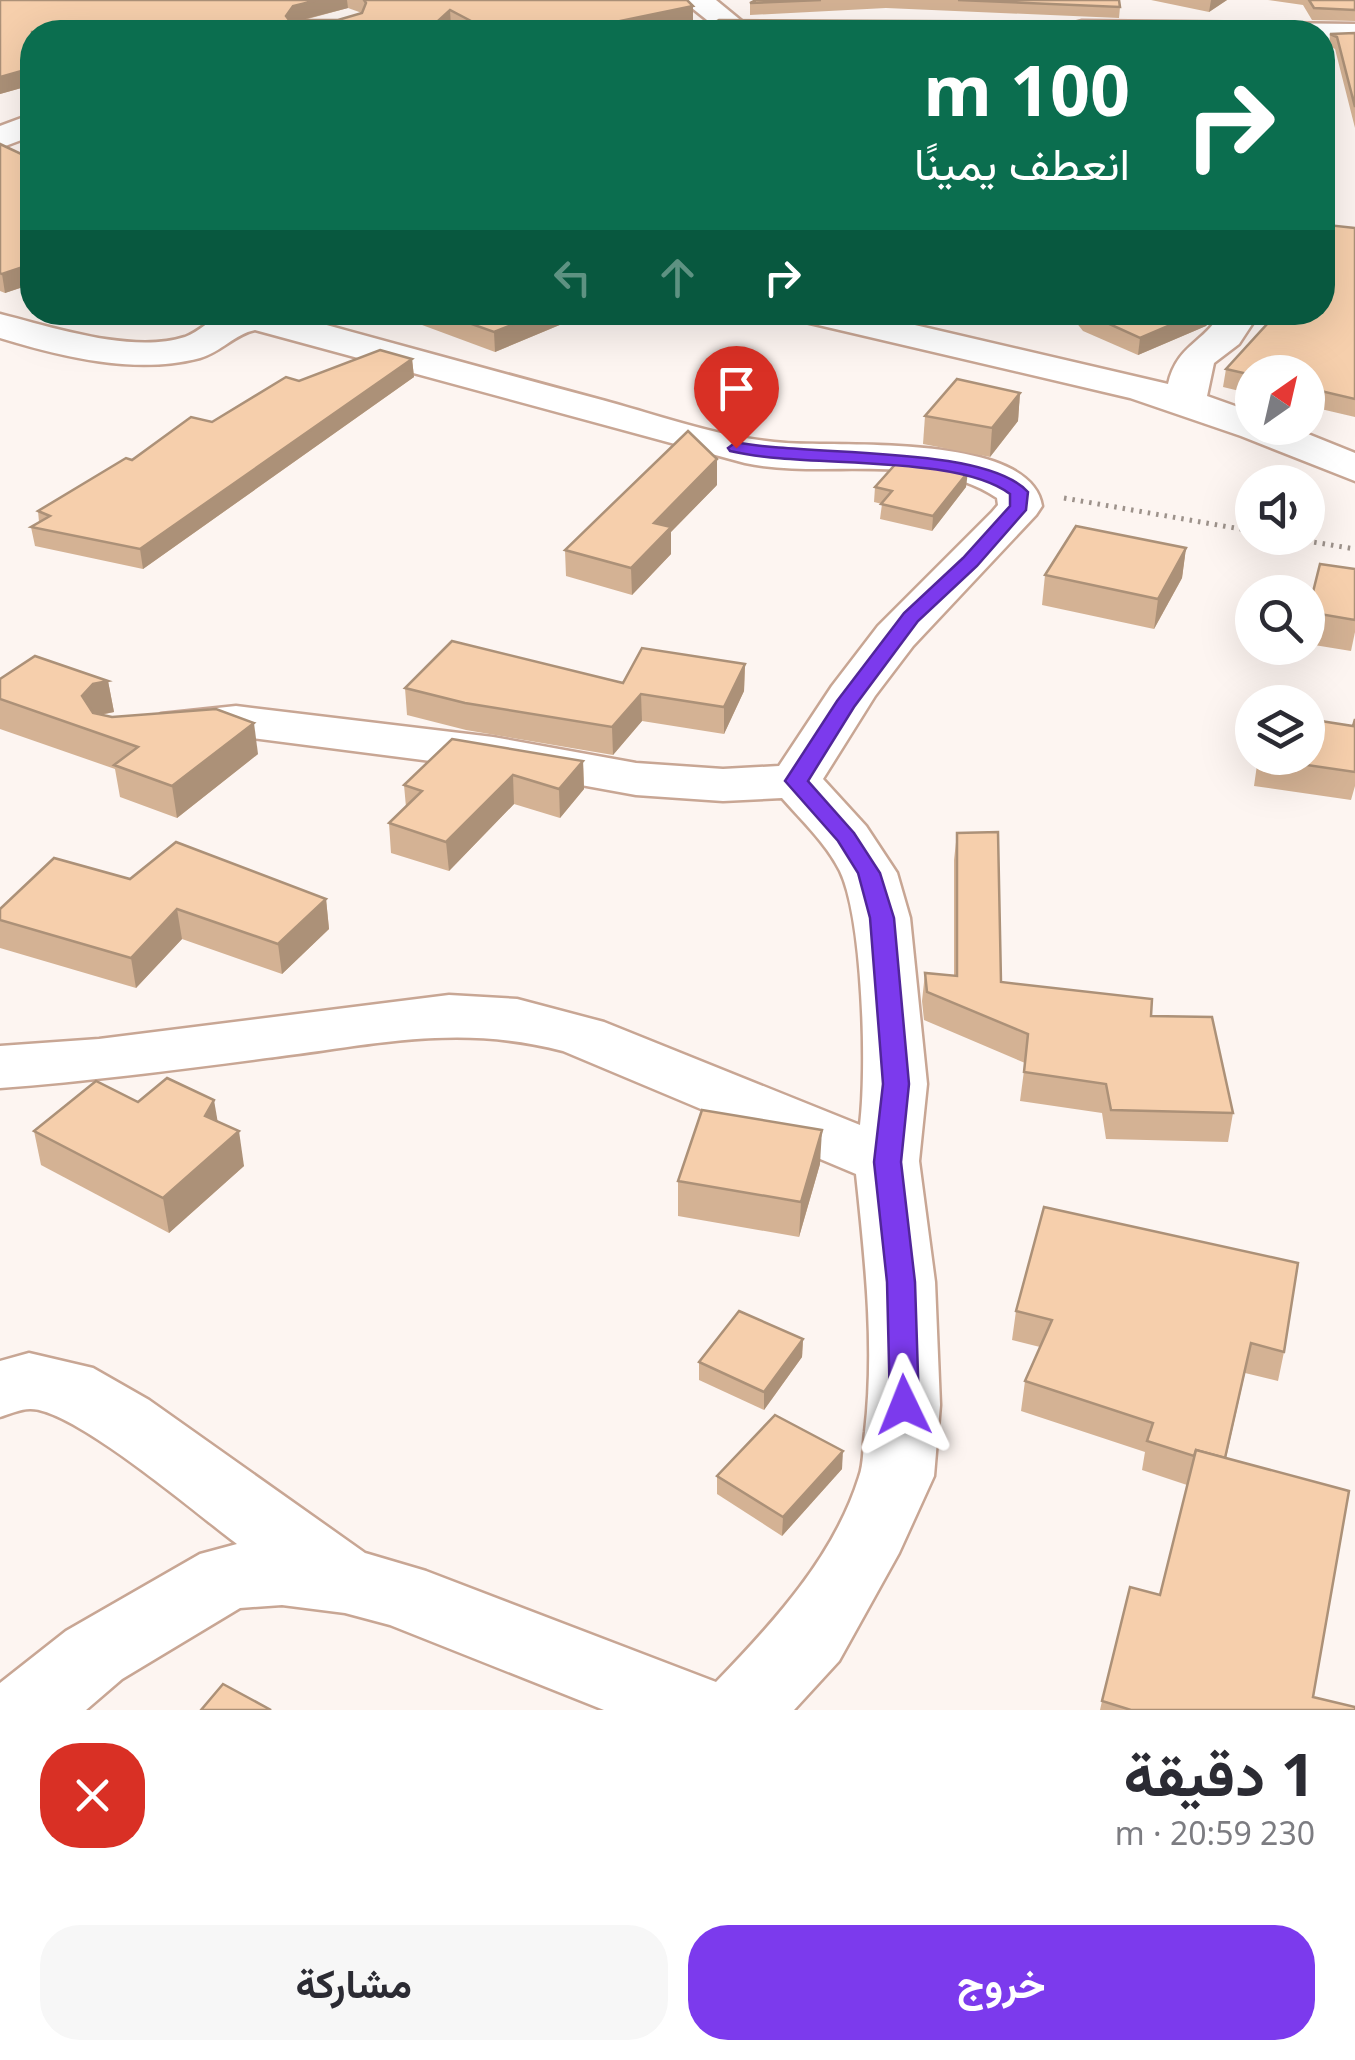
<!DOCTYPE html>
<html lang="ar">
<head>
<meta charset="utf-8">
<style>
  body { margin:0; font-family:"Noto Sans",Vazirmatn,sans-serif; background:#f7f7f7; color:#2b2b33; direction:rtl; height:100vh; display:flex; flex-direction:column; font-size:38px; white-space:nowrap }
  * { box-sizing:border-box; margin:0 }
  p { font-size:32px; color:#7c7c81 }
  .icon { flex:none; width:55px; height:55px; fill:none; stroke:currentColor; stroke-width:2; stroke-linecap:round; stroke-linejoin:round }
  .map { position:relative; height:1710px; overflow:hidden; direction:ltr }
  .panel { display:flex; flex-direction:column; background:#fff; flex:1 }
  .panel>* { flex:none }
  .guide { position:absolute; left:20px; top:20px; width:1315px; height:305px; border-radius:40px; box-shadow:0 10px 40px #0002; direction:rtl; background:#0b6e4f; color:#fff; overflow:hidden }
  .needle { width:65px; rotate:34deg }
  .tools { position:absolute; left:1235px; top:355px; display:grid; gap:20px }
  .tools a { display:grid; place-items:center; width:90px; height:90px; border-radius:50%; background:#fff; box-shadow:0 10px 40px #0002; font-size:50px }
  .pin { position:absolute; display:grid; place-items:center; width:85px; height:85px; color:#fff; margin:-102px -42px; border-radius:50% 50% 50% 0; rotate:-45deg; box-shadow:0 0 10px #0007 }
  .pin .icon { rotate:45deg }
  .me { position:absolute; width:110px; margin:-55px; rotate:358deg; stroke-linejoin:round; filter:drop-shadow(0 0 8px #0008) }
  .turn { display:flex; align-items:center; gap:35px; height:210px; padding:0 40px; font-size:45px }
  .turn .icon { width:130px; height:130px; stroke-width:2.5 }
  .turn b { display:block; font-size:70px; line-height:85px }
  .lanes { display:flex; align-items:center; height:95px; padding:0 40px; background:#0003; justify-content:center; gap:50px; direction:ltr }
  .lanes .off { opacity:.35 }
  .round { display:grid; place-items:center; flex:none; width:105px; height:105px; border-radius:40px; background:#f7f7f7 }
  .head { display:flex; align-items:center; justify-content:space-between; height:170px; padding:0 40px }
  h1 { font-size:60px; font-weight:700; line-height:75px }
  .button { display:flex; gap:20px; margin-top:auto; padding:20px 40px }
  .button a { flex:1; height:115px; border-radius:40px; background:#7c3aed; color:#fff; font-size:40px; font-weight:700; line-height:115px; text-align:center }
  .button a+a { background:#f7f7f7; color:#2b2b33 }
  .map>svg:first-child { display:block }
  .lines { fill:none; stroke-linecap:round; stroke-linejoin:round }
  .street-casing { stroke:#c8a694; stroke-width:5 }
  .path { stroke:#9d928b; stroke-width:5; stroke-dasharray:2.5 6; stroke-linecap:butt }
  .street { fill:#fff; fill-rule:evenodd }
  .wall { fill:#d4b294; fill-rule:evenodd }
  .shaded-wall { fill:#ac9178 }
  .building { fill:#f6cfac; stroke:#ac9178; stroke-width:2.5 }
  .route { fill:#7c3aed; stroke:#51269a; stroke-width:2.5 }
</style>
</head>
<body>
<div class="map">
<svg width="1355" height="1710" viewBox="0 0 1355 1710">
  <rect width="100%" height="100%" fill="#fdf5f1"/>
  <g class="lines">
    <defs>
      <g id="street">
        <polygon points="682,0 716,0 755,32 722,32"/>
        <polygon points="1082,21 1355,24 1355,42 1322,42 1322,32 1069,32 1071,24"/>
        <polygon points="32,114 32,136 0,148 0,126"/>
        <path d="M 225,312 L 280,312 C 387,342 494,371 602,400 C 661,416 723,439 786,443 C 842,447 1031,433 1042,506 L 1036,515 L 913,646 L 875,696 L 823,779 L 866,826 L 897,873 L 910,918 L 927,1084 L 919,1161 L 935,1282 L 940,1405 L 934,1476 L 899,1553 L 839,1661 L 794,1710 L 604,1710 L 390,1625 L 345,1613 L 282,1605 L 240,1608 L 122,1679 L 86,1710 L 0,1710 L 0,1683 L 66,1631 L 200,1554 L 237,1544 C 198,1515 73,1408 30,1409 C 21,1409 9,1414 0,1417 L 0,1361 L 29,1353 L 93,1368 L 149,1400 L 365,1553 L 426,1571 L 716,1682 C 773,1623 834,1557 859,1477 C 864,1464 863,1446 865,1432 C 875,1346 865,1259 856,1174 L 563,1051 C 460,1024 378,1044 275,1057 C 183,1069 92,1081 0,1088 L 0,1046 L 99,1039 L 449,995 L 517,999 L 604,1022 L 860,1125 C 867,1070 863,919 840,871 C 826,843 802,821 782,798 L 723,801 L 636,795 L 493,769 L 236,736 L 179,740 L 161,736 L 153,725 L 161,714 L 236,706 L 493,737 L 636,763 L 723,769 L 779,766 L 832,686 L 878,626 L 992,512 L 998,505 L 997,498 C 925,450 825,480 745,463 L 255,330 C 235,334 221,352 200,358 C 136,375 62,357 0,338 L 0,314 C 52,327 132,354 185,337 C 199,332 211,319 225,312 Z"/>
        <path d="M 792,312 L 859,312 L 1168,384 C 1177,344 1205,343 1221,312 L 1260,312 L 1239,344 L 1214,363 L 1207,396 L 1252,412 L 1252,428 L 1293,428 L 1355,453 L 1355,481 L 1241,436 L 1130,398 L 797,320 Z"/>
      </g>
    </defs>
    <use href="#street" class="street-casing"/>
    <g class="path">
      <polyline points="1064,498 1252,531"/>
      <polyline points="1289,538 1355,549"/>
    </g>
    <use href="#street" class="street"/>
  </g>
  <g class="wall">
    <path d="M 0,0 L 687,0 L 693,6 L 693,22 L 642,32 L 463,32 L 451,26 L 444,32 L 32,32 L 32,85 L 0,94 ZM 348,8 L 362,13 L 338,20 L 304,20 Z"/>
    <polygon points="756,0 1119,0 1120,7 1119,18 886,8 750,15 750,3"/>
    <polygon points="1151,0 1227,0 1209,12"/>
    <polygon points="1268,0 1355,0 1355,21 1312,20 1303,5"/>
    <polygon points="1355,33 1355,128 1335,49 1329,46 1330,34"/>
    <polygon points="0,144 32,159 32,284 5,293 0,291"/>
    <polygon points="1327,225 1355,228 1355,417 1308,406 1308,372 1252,372 1252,394 1223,387 1226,369 1322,312"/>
    <polygon points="387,312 562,312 562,324 495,352"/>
    <polygon points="1068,312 1218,312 1206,326 1138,355 1083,331"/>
    <polygon points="412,359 414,377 143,569 35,546 31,527 39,522 38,511 132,460 299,381"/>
    <polygon points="1020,393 1018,421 990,457 923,444 925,416"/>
    <polygon points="717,485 671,532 671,554 632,595 566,576 565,550"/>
    <polygon points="875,487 966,487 932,531 880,519 882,504 874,502"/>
    <polygon points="1186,548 1182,578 1154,629 1042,605 1045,575"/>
    <polygon points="1355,569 1355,632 1351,651 1308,644 1308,612"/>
    <polygon points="745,664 744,691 724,734 642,721 613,755 466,730 407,715 405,688 623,683"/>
    <polygon points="0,679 108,681 114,712 101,715 258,754 177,818 120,797 115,769 0,729"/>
    <polygon points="1355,719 1355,786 1351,800 1254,786 1258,758 1308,758 1353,726"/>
    <polygon points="583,761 584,789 560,818 514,804 449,871 391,853 389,823 406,807 404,785"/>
    <polygon points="957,833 1001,982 1151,1016 1233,1113 1228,1142 1106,1139 1102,1113 1020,1101 1025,1063 924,1020 922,1001 925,973 954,976 954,860"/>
    <polygon points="130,879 326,899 329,929 282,974 182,939 136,988 0,948 0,909"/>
    <polygon points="138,1102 218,1122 244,1166 169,1233 41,1165 34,1131"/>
    <polygon points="820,1164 799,1237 678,1216 678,1181"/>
    <polygon points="1044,1207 1284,1352 1278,1381 1245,1373 1226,1458 1313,1697 1355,1710 1100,1710 1102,1701 1160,1595 1187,1485 1142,1470 1145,1452 1021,1411 1025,1381 1040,1347 1012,1340 1016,1311"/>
    <polygon points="803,1339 802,1357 764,1410 699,1380 699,1362"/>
    <polygon points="842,1469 782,1536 717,1494 717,1476"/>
  </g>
  <g class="shaded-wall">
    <polygon points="318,0 347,0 348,8 294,22 287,32 286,16 293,6"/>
    <polygon points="1211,0 1227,0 1209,12"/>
    <polygon points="693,6 693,22 642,32 567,32"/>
    <polygon points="450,10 451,26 444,32 426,32"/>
    <polygon points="265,23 266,32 233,32 233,31"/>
    <polygon points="32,68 32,85 0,94 0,77"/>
    <polygon points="32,264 32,284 5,293 2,274"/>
    <polygon points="544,312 562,312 562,324 495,352 494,332"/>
    <polygon points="1201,312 1218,312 1206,326 1138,355 1140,338"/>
    <polygon points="412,359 414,377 143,569 140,549"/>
    <polygon points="1020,393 1018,421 990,457 992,428"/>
    <polygon points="717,459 717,485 671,532 671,554 632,595 631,568 654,523"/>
    <polygon points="968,472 966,487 932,531 933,516"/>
    <polygon points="1186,548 1182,578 1154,629 1158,599"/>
    <polygon points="745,664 744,691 724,734 724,707"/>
    <polygon points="108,681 114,712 98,715 88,728 82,696 93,684"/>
    <polygon points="641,694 642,721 613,755 612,727"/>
    <polygon points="254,723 258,754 177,818 172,786"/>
    <polygon points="583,761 584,789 560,818 559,789"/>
    <polygon points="513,775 514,804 449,871 446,842"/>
    <polygon points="326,899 329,929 282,974 278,944"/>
    <polygon points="177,909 182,939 136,988 131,958"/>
    <polygon points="214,1100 220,1135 205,1116"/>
    <polygon points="822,1130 820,1164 799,1237 801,1202"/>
    <polygon points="239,1131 244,1166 169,1233 163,1198"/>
    <polygon points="803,1339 802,1357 764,1410 764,1392"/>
    <polygon points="843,1451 842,1469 782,1536 783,1517"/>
  </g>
  <g class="building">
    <polygon points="0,0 318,0 293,6 286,16 289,20 338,20 362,13 366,3 364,0 687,0 693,6 567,32 492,32 450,10 426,32 290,32 265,23 233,31 32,32 32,68 0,77"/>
    <polygon points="756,0 821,0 750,3"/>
    <polygon points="958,0 1119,0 1120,7"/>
    <polygon points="1309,0 1355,0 1355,10 1314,8"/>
    <polygon points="719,20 1153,22 1158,32 698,32"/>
    <polygon points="1355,33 1355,107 1337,37 1330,34"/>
    <polygon points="0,144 32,159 32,264 2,274 0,273"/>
    <polygon points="1322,198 1329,199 1327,225 1355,228 1355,399 1308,388 1308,372 1252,372 1252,375 1226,369 1278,312 1322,312 1322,264 1326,261 1322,262"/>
    <polygon points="438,312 544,312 494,332"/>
    <polygon points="1083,312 1201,312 1140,338"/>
    <polygon points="380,350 412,359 140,549 31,527 50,516 38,511 126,458 132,460 191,417 212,422 286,377 299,381"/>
    <polygon points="957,379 1020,393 992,428 925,416"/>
    <polygon points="688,431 717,459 654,523 671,527 631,568 565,550"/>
    <polygon points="900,459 968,472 933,516 881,504 892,491 875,487"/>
    <polygon points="1076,526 1186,548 1158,599 1045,575"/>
    <polygon points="1320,564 1355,569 1355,620 1308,612"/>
    <polygon points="452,641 623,683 642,648 745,664 724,707 641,694 612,727 465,703 405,688"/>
    <polygon points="35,656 108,681 93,684 82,696 93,713 112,717 216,709 254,723 172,786 114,765 138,747 0,699 0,679"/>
    <polygon points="1308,719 1353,726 1355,719 1355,772 1259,758 1308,758"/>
    <polygon points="452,739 583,761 559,789 513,775 446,842 389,823 422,791 404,785"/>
    <polygon points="998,832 1001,982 1152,999 1151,1016 1212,1017 1233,1113 1111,1110 1106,1084 1024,1072 1028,1034 927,992 925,973 957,976 957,833"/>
    <polygon points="176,842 326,899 278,944 177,909 131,958 0,920 0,909 54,858 130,879"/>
    <polygon points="167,1078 214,1100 205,1116 239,1131 163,1198 34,1131 96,1081 138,1102"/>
    <polygon points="702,1110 822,1130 801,1202 678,1181"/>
    <polygon points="1044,1207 1298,1263 1284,1352 1251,1343 1225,1458 1196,1450 1194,1456 1147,1441 1153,1423 1025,1381 1052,1320 1016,1311"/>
    <polygon points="739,1311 803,1339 764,1392 699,1362"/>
    <polygon points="775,1415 843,1451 783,1517 717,1476"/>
    <polygon points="1196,1450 1349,1491 1313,1697 1355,1707 1355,1710 1131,1710 1102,1701 1130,1587 1160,1595"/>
    <polygon points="223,1684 271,1710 201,1710"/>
  </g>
  <path class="route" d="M 736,442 C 806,457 984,444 1028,492 L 1026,510 L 977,566 L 918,621 L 854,707 L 808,781 L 854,833 L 880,873 L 894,918 L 909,1084 L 901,1162 L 915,1282 L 919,1405 L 915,1413 L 904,1416 L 894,1413 L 890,1405 L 887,1282 L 874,1162 L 883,1084 L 870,918 L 858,873 L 838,841 L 785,781 L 837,701 L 904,613 L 963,558 L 1010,506 L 1010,494 C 955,453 805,469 730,451 L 728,448 Z"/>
</svg>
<div class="tools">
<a><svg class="needle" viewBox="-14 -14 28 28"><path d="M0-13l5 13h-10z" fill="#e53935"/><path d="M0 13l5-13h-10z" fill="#7c7c81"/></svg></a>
<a><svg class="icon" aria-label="sound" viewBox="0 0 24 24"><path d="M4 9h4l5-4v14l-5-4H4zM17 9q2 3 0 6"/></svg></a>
<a><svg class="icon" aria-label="search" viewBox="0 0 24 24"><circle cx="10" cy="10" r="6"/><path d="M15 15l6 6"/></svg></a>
<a><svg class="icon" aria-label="layers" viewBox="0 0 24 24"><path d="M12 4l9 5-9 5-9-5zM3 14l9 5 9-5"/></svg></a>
</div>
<div class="pin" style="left:736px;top:448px;background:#d93025"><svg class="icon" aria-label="arrive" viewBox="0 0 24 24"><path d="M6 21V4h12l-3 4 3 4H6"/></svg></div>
<svg class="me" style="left:904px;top:1405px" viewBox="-20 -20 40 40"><path d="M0-17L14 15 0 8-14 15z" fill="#7c3aed" stroke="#fff" stroke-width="4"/></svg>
<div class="guide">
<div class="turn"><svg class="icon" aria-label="right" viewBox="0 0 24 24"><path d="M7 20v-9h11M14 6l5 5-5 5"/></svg><div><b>100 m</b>انعطف يمينًا</div></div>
<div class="lanes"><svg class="icon off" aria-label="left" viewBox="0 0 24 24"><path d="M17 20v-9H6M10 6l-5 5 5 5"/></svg><svg class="icon off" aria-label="ahead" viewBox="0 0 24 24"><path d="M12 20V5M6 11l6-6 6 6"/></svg><svg class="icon" aria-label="right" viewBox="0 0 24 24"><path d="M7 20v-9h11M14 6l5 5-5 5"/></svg></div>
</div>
</div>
<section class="panel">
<div class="head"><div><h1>1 دقيقة</h1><p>230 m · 20:59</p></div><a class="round" style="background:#d93025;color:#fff"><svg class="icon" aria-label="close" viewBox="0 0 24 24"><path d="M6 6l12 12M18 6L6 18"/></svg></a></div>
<div class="button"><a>خروج</a><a>مشاركة</a></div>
</section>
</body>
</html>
